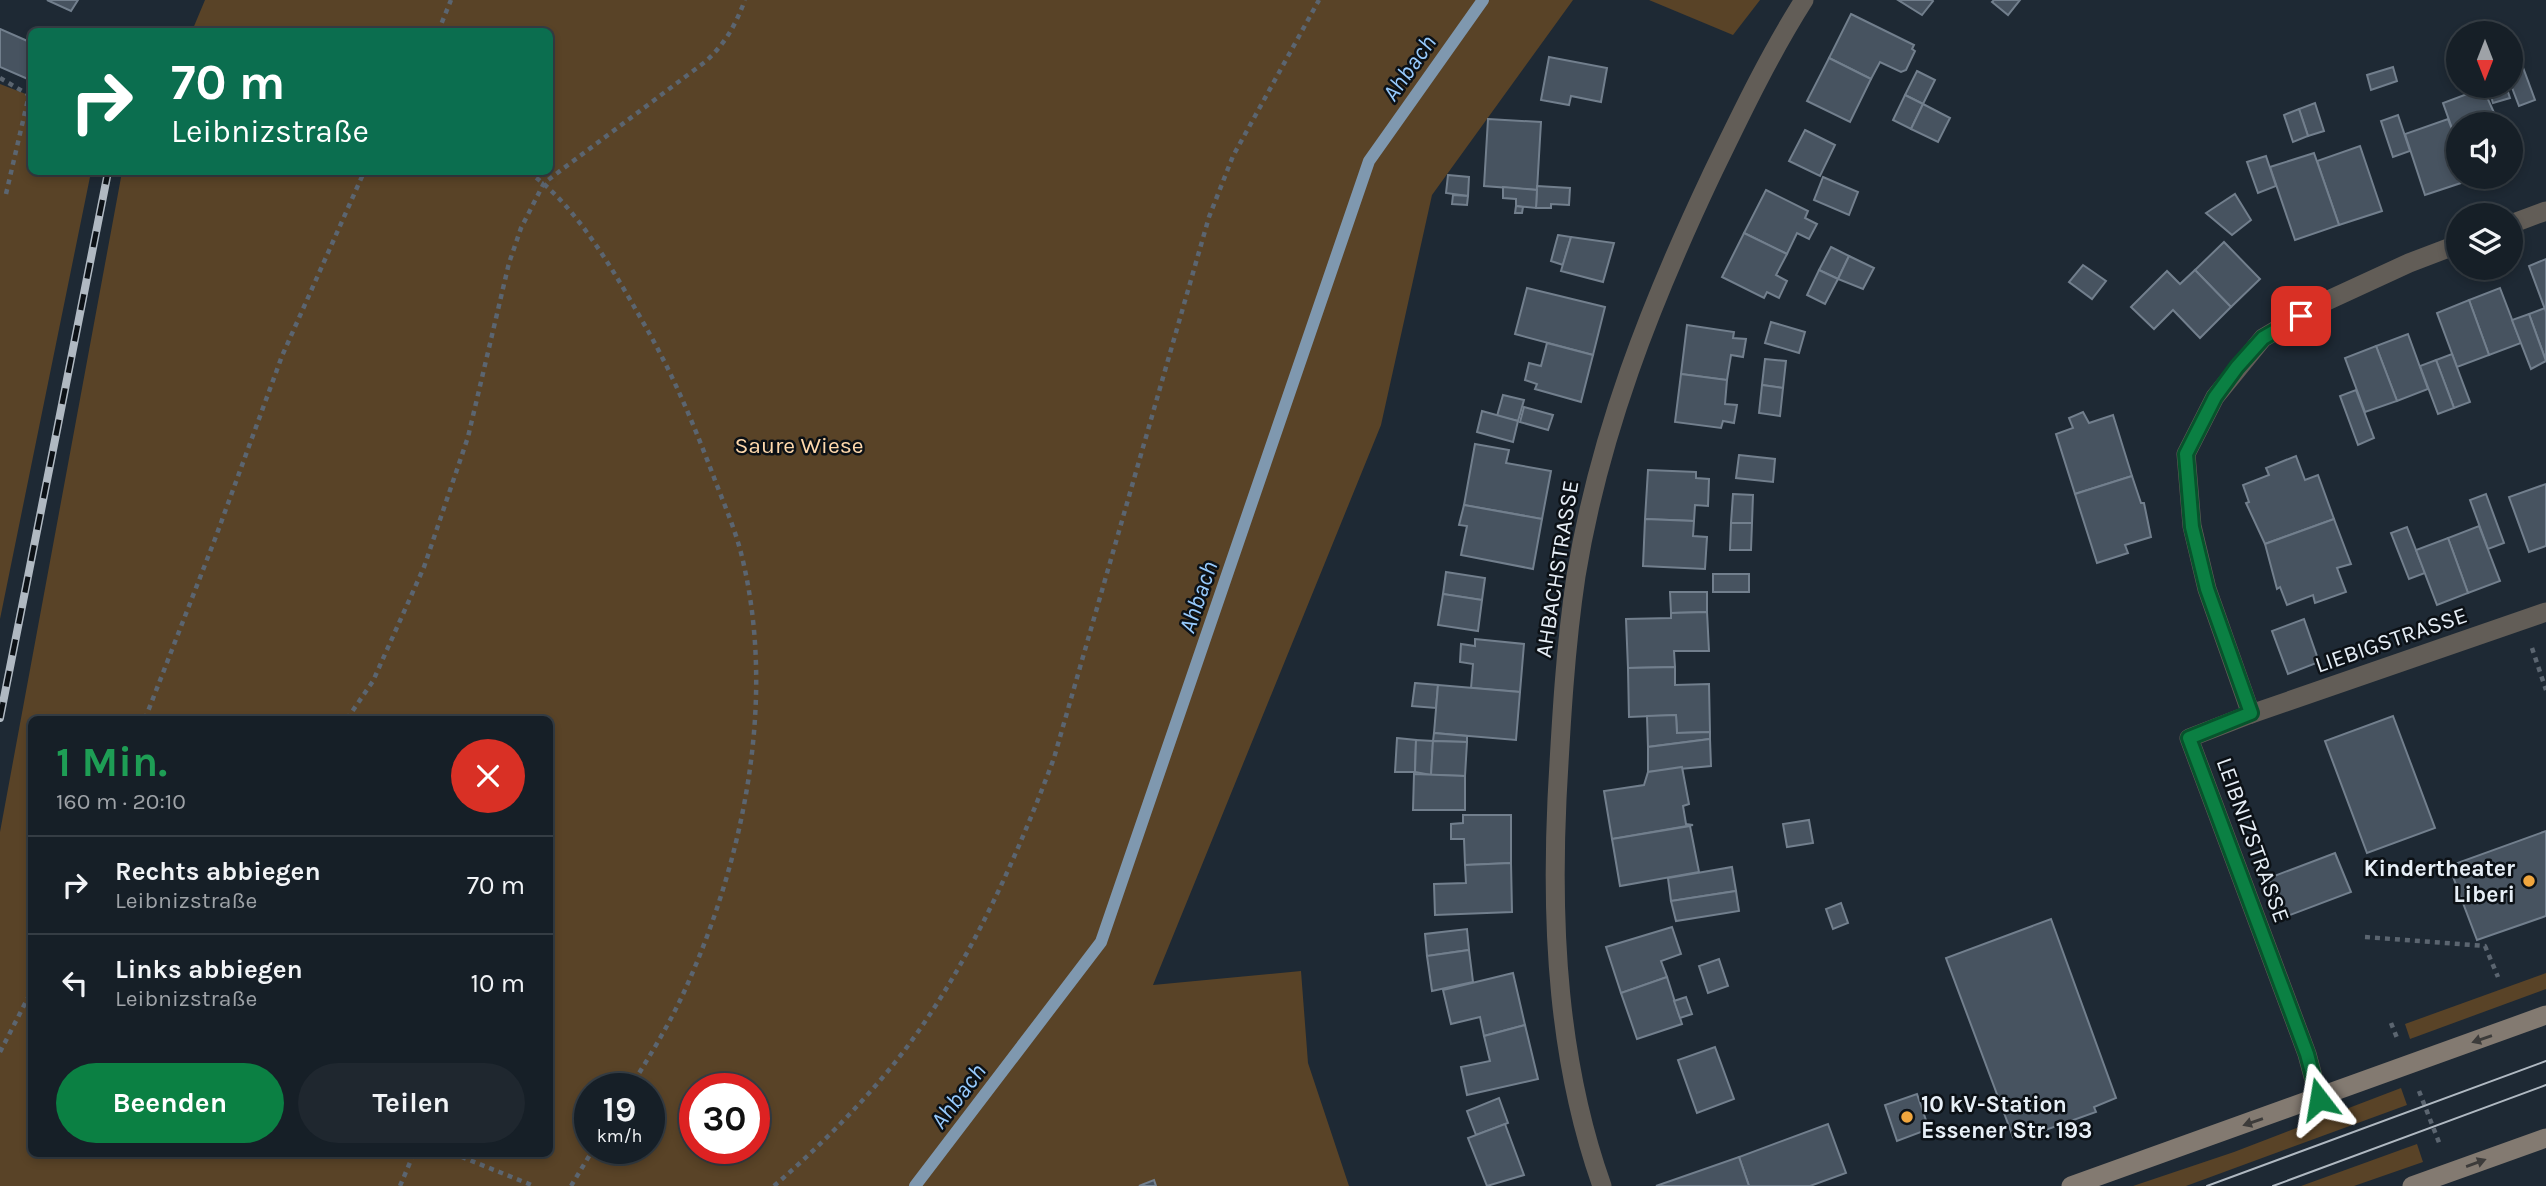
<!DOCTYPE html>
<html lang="de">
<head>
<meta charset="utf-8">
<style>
  body { margin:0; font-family:Karla,sans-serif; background:#1f272f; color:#f1f3f6; height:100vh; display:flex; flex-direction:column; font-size:26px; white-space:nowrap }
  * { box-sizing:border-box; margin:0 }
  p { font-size:23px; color:#9ea2a7 }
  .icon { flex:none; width:38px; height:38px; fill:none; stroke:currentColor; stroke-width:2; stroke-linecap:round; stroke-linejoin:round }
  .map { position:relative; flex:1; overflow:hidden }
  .panel { position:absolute; left:28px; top:716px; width:525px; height:441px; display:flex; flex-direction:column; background:#161f27; border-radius:10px; box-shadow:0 4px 10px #0003,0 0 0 2px #353d44 }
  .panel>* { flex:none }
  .hud { position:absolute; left:28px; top:28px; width:525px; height:147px; border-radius:10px; box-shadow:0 4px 10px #0003,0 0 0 2px #353d44; background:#0b6e4f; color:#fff; overflow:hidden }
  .needle { width:46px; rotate:180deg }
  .tools { position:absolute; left:2446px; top:21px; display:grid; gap:14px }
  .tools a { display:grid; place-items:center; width:77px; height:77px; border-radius:50%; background:#161f27; box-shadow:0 4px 10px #0003,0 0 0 2px #353d44; font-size:35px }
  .speed { position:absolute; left:574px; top:1073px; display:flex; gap:14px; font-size:35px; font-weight:700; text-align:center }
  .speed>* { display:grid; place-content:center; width:91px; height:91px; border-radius:50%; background:#161f27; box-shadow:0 4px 10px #0003,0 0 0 2px #353d44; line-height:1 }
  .speed small { font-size:18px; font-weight:400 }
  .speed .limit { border:10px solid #d22; background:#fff; color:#111 }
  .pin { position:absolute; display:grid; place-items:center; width:60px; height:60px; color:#fff; margin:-30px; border-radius:14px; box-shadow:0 4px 10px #0006 }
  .me { position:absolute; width:77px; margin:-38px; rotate:346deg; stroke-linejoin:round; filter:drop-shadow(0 0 5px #0008) }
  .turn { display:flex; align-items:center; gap:24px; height:147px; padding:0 28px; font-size:32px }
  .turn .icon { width:91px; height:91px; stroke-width:2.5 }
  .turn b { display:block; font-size:49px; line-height:60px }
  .round { display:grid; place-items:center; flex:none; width:74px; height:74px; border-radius:37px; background:#1f272f }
  .summary { display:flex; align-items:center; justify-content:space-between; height:119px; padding:0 28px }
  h1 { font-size:42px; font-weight:700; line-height:52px; color:#1e9e55 }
  .button { display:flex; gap:14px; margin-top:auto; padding:14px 28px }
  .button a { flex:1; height:80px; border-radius:42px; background:#0b8043; color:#fff; font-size:28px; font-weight:700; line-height:80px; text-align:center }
  .button a+a { background:#1f272f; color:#f1f3f6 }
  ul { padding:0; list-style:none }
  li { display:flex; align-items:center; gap:21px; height:98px; padding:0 28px; border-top:2px solid #353d44 }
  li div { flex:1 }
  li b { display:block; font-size:26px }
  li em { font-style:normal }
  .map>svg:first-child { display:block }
  .green { fill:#594327; fill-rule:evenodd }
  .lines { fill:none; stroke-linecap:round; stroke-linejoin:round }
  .stream { stroke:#7f98af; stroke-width:12 }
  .building { fill:#475360; stroke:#727f8d; stroke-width:2 }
  .path { stroke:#5b6570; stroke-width:4.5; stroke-dasharray:5 5; stroke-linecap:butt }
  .minor { stroke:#625d57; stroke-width:19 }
  .secondary { stroke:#837a71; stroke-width:19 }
  .tram { stroke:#b0b9c2; stroke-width:2 }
  .rail-casing { stroke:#b0b9c2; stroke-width:8 }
  .rail { stroke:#0c1116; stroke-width:5; stroke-dasharray:16; stroke-linecap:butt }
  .oneway { fill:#3c3b3a }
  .route-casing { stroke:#07532c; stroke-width:18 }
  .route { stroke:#0b8043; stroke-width:12 }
  .poi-dot { fill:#f0a63e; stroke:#0c1116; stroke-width:2.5 }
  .labels { text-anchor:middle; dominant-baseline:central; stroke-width:5; stroke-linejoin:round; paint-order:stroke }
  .park-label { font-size:23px; fill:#ffd9ac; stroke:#0c1116 }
  .street-label { font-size:23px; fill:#e7eff7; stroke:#0c1116 }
  .poi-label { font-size:23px; font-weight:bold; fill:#e7eff7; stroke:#0c1116; text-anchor:end }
  .water-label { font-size:24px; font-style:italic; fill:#97cafd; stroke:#0c1116 }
</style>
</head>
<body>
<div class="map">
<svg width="2546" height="1186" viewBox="0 0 2546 1186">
  <rect width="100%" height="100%" fill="#1e2934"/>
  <g class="green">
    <path d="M 205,0 L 1573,0 L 1432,195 L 1381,425 L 1153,985 L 1301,971 L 1308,1063 L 1349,1186 L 0,1186 L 0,832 L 122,172 L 550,172 L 550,32 L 192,31 ZM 32,719 L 550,719 L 550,1153 L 32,1153 ZM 590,1088 L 649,1088 L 649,1148 L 590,1148 ZM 695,1088 L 754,1088 L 754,1148 L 695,1148 Z"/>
    <polygon points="1649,0 1760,0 1733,35"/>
    <polygon points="0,84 31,96 32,172 91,172 0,619"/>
    <polygon points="2546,973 2546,989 2410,1039 2405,1024"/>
    <polygon points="2401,1088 2407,1105 2186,1186 2133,1186 2234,1152"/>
    <polygon points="2417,1144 2423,1162 2354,1186 2301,1186"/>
  </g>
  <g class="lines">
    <polyline class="stream" points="915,1186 1101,942 1369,161 1483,0"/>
  </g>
  <g class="building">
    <polygon points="47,0 78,0 71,11"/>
    <polygon points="1898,0 1932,0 1933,1 1922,15"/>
    <polygon points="1994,0 2020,0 2008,15 1992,2"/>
    <polygon points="1851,14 1914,45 1912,49 1915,51 1906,70 1901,72 1880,62 1871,79 1829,58"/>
    <polygon points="0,29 32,43 30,80 0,67"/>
    <polygon points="1549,57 1607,68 1601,102 1571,96 1569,105 1541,100"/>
    <polygon points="1829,58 1871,79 1850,122 1807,101"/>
    <polygon points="2521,62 2535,100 2519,106 2511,85 2511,66"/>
    <polygon points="2393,67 2397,81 2371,90 2367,75"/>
    <polygon points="1917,71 1935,80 1923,104 1905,95"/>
    <polygon points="2488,86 2506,86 2510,98 2493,103"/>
    <polygon points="2483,88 2499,124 2459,124 2459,148 2443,103"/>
    <polygon points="1905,95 1923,104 1911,129 1893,120"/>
    <polygon points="2315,103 2324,131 2308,136 2299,109"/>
    <polygon points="1923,104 1950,118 1938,142 1911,129"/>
    <polygon points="2299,109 2308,136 2293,142 2284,115"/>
    <polygon points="2398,115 2410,151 2393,157 2381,121"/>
    <polygon points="1488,119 1541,122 1537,190 1484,186"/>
    <polygon points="2448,119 2459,148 2459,177 2469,177 2470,180 2425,195 2405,134"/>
    <polygon points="1805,130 1835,145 1820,176 1789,161"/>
    <polygon points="2360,146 2382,211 2339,225 2317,161"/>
    <polygon points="2314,153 2339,225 2295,240 2270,167"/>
    <polygon points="2266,156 2276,186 2258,193 2247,162"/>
    <polygon points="1448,175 1469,177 1468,196 1446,193"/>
    <polygon points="1823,177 1858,192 1849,215 1814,200"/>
    <polygon points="1537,186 1570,188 1569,205 1551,204 1551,208 1536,208"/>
    <polygon points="1503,187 1537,190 1536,208 1516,206 1516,199 1503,198"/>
    <polygon points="1766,190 1808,211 1805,218 1817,224 1809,239 1797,233 1787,254 1744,233"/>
    <polygon points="2235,194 2251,220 2232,235 2206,213"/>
    <polygon points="1453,195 1468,196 1467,205 1452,204"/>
    <polygon points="1516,206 1523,207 1522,213 1515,213"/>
    <polygon points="1744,233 1787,254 1776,275 1787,281 1779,298 1767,292 1764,298 1722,277"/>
    <polygon points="1558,235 1571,237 1563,265 1551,261"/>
    <polygon points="1571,237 1614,243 1603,282 1561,271"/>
    <polygon points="2224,242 2260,279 2231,307 2195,270"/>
    <polygon points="1831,247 1849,256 1838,279 1819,270"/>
    <polygon points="1849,256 1874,268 1863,289 1838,279"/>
    <polygon points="2546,259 2546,312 2529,266"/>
    <polygon points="2083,265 2106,281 2092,299 2069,282"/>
    <polygon points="1819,270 1838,279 1825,304 1807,295"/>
    <polygon points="2195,270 2231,307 2200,338 2173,310 2154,329 2131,307 2167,271 2180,284"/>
    <polygon points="1527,288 1605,307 1593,355 1515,334"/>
    <polygon points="2500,288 2521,343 2489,355 2469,300"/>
    <polygon points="2469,300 2489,355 2457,367 2437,313"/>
    <polygon points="2545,308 2546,312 2546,361 2529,314"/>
    <polygon points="2529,314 2546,361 2531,369 2512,320"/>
    <polygon points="1771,322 1805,332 1799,353 1765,343"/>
    <polygon points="1687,325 1734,332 1733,338 1746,339 1743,357 1731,355 1727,380 1681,374"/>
    <polygon points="2408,334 2428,389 2397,401 2376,346"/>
    <polygon points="1547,343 1593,355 1581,402 1535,389 1537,384 1525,380 1529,363 1541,366"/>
    <polygon points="2376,346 2397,401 2365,412 2345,358"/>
    <polygon points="2452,354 2470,402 2454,408 2436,360"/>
    <polygon points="1765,359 1786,361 1783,388 1762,385"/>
    <polygon points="2436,360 2454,408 2438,414 2420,366"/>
    <polygon points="1681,374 1727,380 1725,404 1737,405 1734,423 1723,421 1721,428 1675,422"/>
    <polygon points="1762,385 1783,388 1780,416 1759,413"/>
    <polygon points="2356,390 2374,438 2358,445 2340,396"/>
    <polygon points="1503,395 1524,400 1518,421 1497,416"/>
    <polygon points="1524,407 1553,415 1548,430 1520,422"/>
    <polygon points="1482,411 1518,421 1513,442 1477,432"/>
    <polygon points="2083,412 2089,423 2113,415 2132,476 2075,494 2056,434 2073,428 2069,418"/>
    <polygon points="1475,444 1509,450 1506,463 1551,471 1542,519 1464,505"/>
    <polygon points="1739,455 1775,459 1773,482 1736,478"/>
    <polygon points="2296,456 2305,480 2318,475 2334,519 2265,544 2246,503 2249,502 2243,485 2269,475 2266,468"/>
    <polygon points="1648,470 1696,472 1696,478 1709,479 1708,506 1695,505 1694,521 1645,519"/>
    <polygon points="2132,476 2141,503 2144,503 2151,537 2125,545 2128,553 2097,563 2075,494"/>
    <polygon points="2546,484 2546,546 2529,552 2509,497"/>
    <polygon points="1733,494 1753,495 1752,523 1731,523"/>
    <polygon points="2486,494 2504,543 2488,549 2470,500"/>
    <polygon points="1464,505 1542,519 1533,569 1461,555 1467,526 1459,525"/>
    <polygon points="1645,519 1694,521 1693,536 1707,537 1705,569 1643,566"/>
    <polygon points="2334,519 2351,564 2337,568 2346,592 2315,603 2313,595 2287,605 2280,587 2277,589 2265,544"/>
    <polygon points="1731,523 1752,523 1751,550 1730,550"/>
    <polygon points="2479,526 2500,581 2468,593 2448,538"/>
    <polygon points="2407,527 2425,573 2409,579 2391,533"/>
    <polygon points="2448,538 2468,593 2437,605 2416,550"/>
    <polygon points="1446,572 1485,578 1482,600 1443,594"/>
    <rect x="1713" y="574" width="36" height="18"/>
    <polygon points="1670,592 1707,592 1707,612 1671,613"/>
    <polygon points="1443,594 1482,600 1478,631 1438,625"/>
    <polygon points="1707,612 1709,651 1674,651 1675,667 1628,668 1626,619 1671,618 1671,613"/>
    <polygon points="2304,619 2319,662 2288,674 2272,631"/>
    <polygon points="1475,639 1524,644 1520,692 1471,688 1473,664 1460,662 1461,644 1475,646"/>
    <polygon points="1675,667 1675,685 1709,684 1710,732 1677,733 1676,715 1629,717 1628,668"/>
    <polygon points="1415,683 1438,685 1436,708 1412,706"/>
    <polygon points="1438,685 1520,692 1516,740 1434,733"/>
    <polygon points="1676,715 1677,733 1710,732 1710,739 1648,747 1647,716"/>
    <polygon points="2393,716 2435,828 2367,853 2325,741"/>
    <polygon points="1434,733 1467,736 1467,742 1433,741"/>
    <polygon points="1397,738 1416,740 1415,772 1395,772"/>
    <polygon points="1710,739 1711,766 1648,772 1648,747"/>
    <polygon points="1416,740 1433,741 1431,775 1415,772"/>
    <polygon points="1433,741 1467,742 1465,776 1431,775"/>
    <polygon points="1682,767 1689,804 1683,806 1686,824 1693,825 1612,839 1604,791 1644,785 1648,772"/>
    <polygon points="1414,774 1465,776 1465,810 1413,810"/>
    <polygon points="1463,815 1511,815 1511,863 1465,865 1464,839 1451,839 1451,824 1463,823"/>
    <polygon points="1809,820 1813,843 1787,847 1783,824"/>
    <polygon points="1690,826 1699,872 1620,886 1612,839"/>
    <polygon points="2546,831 2546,916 2477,940 2449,866"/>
    <polygon points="2335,853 2351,892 2282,918 2269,878"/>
    <polygon points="1511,863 1512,912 1435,915 1434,884 1466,883 1465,865"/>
    <polygon points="1732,867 1736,891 1671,901 1668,878"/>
    <polygon points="1736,891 1739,911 1676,921 1671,901"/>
    <polygon points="1841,903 1848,923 1833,929 1826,909"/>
    <polygon points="2051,919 2116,1098 2094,1107 2096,1112 2037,1133 2035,1129 2013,1137 1946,958"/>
    <polygon points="1672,927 1681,954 1661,961 1667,977 1621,993 1606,947"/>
    <polygon points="1467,929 1469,950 1427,956 1425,934"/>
    <polygon points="1469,950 1473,982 1432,991 1427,956"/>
    <polygon points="1719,959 1728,986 1708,993 1699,966"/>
    <polygon points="1513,973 1525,1025 1484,1036 1480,1017 1451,1024 1443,990"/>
    <polygon points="1667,977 1682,1024 1637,1039 1621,993"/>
    <polygon points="1686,997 1692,1014 1680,1018 1674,1001"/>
    <polygon points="1525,1025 1538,1079 1467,1095 1461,1067 1490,1061 1484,1036"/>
    <polygon points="1715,1047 1734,1099 1697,1113 1678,1060"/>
    <polygon points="1917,1094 1929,1129 1897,1141 1885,1105"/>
    <polygon points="1499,1098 1508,1123 1476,1135 1467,1111"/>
    <polygon points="1505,1124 1524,1175 1487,1186 1468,1138"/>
    <polygon points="1828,1124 1846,1173 1810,1186 1749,1186 1739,1157"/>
    <polygon points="1739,1157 1749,1186 1656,1186"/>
    <polygon points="1154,1180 1156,1186 1139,1186"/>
  </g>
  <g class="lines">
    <g class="path">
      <polyline points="438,32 451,0"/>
      <polyline points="0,78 29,95 32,93"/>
      <path d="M 528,172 C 577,204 619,280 648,331 C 674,377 694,425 713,475 C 722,499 733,524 740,549 C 778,694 745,858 684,992 C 669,1025 649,1057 630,1088"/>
      <polyline points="6,194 29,95"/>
      <polyline points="2532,648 2546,690"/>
      <polyline points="145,719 215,539 282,356 364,172"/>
      <path d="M 347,719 L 373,681 L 424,567 L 468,437 L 509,263 L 521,228 L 544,183 L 705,62 C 725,44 735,26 745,0"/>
      <polyline points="2365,937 2485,946 2498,977"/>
      <polyline points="2391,1023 2397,1038"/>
      <polyline points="0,1052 32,990"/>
      <polyline points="2419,1091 2440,1145"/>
      <polyline points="452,1153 534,1186"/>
      <polyline points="400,1186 414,1153"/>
      <polyline points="571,1186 594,1148"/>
      <path d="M 774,1186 C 818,1148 861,1105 897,1060 C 965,974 1016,860 1054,758 L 1209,217 L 1233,156 L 1319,0"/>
    </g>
    <g class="minor">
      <polyline points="2511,224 2546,211"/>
      <polyline points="2251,714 2546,612"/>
      <polyline points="2319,1099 2307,1054 2189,738 2251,714 2207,589 2192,526 2186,454 2215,397 2263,338 2320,304 2409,263 2459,244"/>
      <path d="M 1602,1186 C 1558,1062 1551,929 1557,799 C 1561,725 1565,649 1576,576 C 1599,435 1650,305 1711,176 C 1740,116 1768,57 1804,0"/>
    </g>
    <g class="secondary">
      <polyline points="2071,1186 2546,1015"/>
      <polyline points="2412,1186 2546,1138"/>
    </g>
    <g class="tram">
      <polyline points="2207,1186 2546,1061"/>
      <polyline points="2273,1186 2546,1085"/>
    </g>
    <defs>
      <polyline id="rail" points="0,718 108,172"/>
    </defs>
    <use href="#rail" class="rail-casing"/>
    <use href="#rail" class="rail"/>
  </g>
  <defs><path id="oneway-solid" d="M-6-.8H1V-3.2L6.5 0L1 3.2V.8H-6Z" transform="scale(1.75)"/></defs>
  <g class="oneway">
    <use href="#oneway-solid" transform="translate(2482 1039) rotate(161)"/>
    <use href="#oneway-solid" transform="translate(2253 1122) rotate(161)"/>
    <use href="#oneway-solid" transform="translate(2476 1163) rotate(-20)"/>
  </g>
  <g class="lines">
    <defs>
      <polyline id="route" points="2301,316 2263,338 2237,367 2215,397 2186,454 2192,527 2207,589 2251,713 2189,738 2307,1054 2319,1099"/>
    </defs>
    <use href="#route" class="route-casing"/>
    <use href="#route" class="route"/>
  </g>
  <g class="poi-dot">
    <circle cx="2529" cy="881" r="7"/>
    <circle cx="1907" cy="1117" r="7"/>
  </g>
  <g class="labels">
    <g class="park-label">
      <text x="799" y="445">Saure Wiese</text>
    </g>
    <g class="street-label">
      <text transform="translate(1557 569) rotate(-81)">AHBACHSTRASSE</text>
      <text transform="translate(2391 640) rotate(-19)">LIEBIGSTRASSE</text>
      <text transform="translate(2253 840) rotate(70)">LEIBNIZSTRASSE</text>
    </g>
    <g class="poi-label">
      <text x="2515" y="868">Kindertheater<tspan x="2515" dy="26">Liberi</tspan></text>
      <text x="1921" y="1104" text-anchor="start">10 kV-Station<tspan x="1921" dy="26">Essener Str. 193</tspan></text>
    </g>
    <g class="water-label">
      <text transform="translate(1409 68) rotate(-55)">Ahbach</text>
      <text transform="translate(1198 597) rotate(-71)">Ahbach</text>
      <text transform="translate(958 1096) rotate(-53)">Ahbach</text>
    </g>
  </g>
</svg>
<div class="tools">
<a><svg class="needle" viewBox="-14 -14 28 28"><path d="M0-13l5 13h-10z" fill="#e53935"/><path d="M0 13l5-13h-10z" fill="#9ea2a7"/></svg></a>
<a><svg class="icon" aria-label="sound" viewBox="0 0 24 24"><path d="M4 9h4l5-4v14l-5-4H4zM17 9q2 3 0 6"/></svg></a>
<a><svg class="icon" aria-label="layers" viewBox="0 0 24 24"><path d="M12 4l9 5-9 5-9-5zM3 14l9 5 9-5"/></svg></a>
</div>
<div class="speed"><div>19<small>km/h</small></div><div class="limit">30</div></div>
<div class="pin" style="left:2301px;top:316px;background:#d93025"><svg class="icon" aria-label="arrive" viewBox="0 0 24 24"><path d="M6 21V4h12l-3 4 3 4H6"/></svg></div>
<svg class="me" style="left:2319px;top:1099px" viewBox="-20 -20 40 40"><path d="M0-17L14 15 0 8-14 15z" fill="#0b8043" stroke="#fff" stroke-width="4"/></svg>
<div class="hud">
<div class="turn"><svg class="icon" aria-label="right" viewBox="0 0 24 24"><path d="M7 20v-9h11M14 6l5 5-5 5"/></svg><div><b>70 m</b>Leibnizstraße</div></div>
</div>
<section class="panel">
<div class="summary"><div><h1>1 Min.</h1><p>160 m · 20:10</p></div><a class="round" style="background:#d93025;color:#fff"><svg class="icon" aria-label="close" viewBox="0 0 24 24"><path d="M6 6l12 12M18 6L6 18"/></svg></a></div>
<ul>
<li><svg class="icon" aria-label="right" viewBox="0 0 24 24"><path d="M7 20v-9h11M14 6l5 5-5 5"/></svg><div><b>Rechts abbiegen</b><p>Leibnizstraße</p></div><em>70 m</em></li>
<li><svg class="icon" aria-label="left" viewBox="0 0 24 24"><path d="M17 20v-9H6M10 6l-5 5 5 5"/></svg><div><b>Links abbiegen</b><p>Leibnizstraße</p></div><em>10 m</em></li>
</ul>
<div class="button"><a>Beenden</a><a>Teilen</a></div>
</section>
</div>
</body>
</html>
